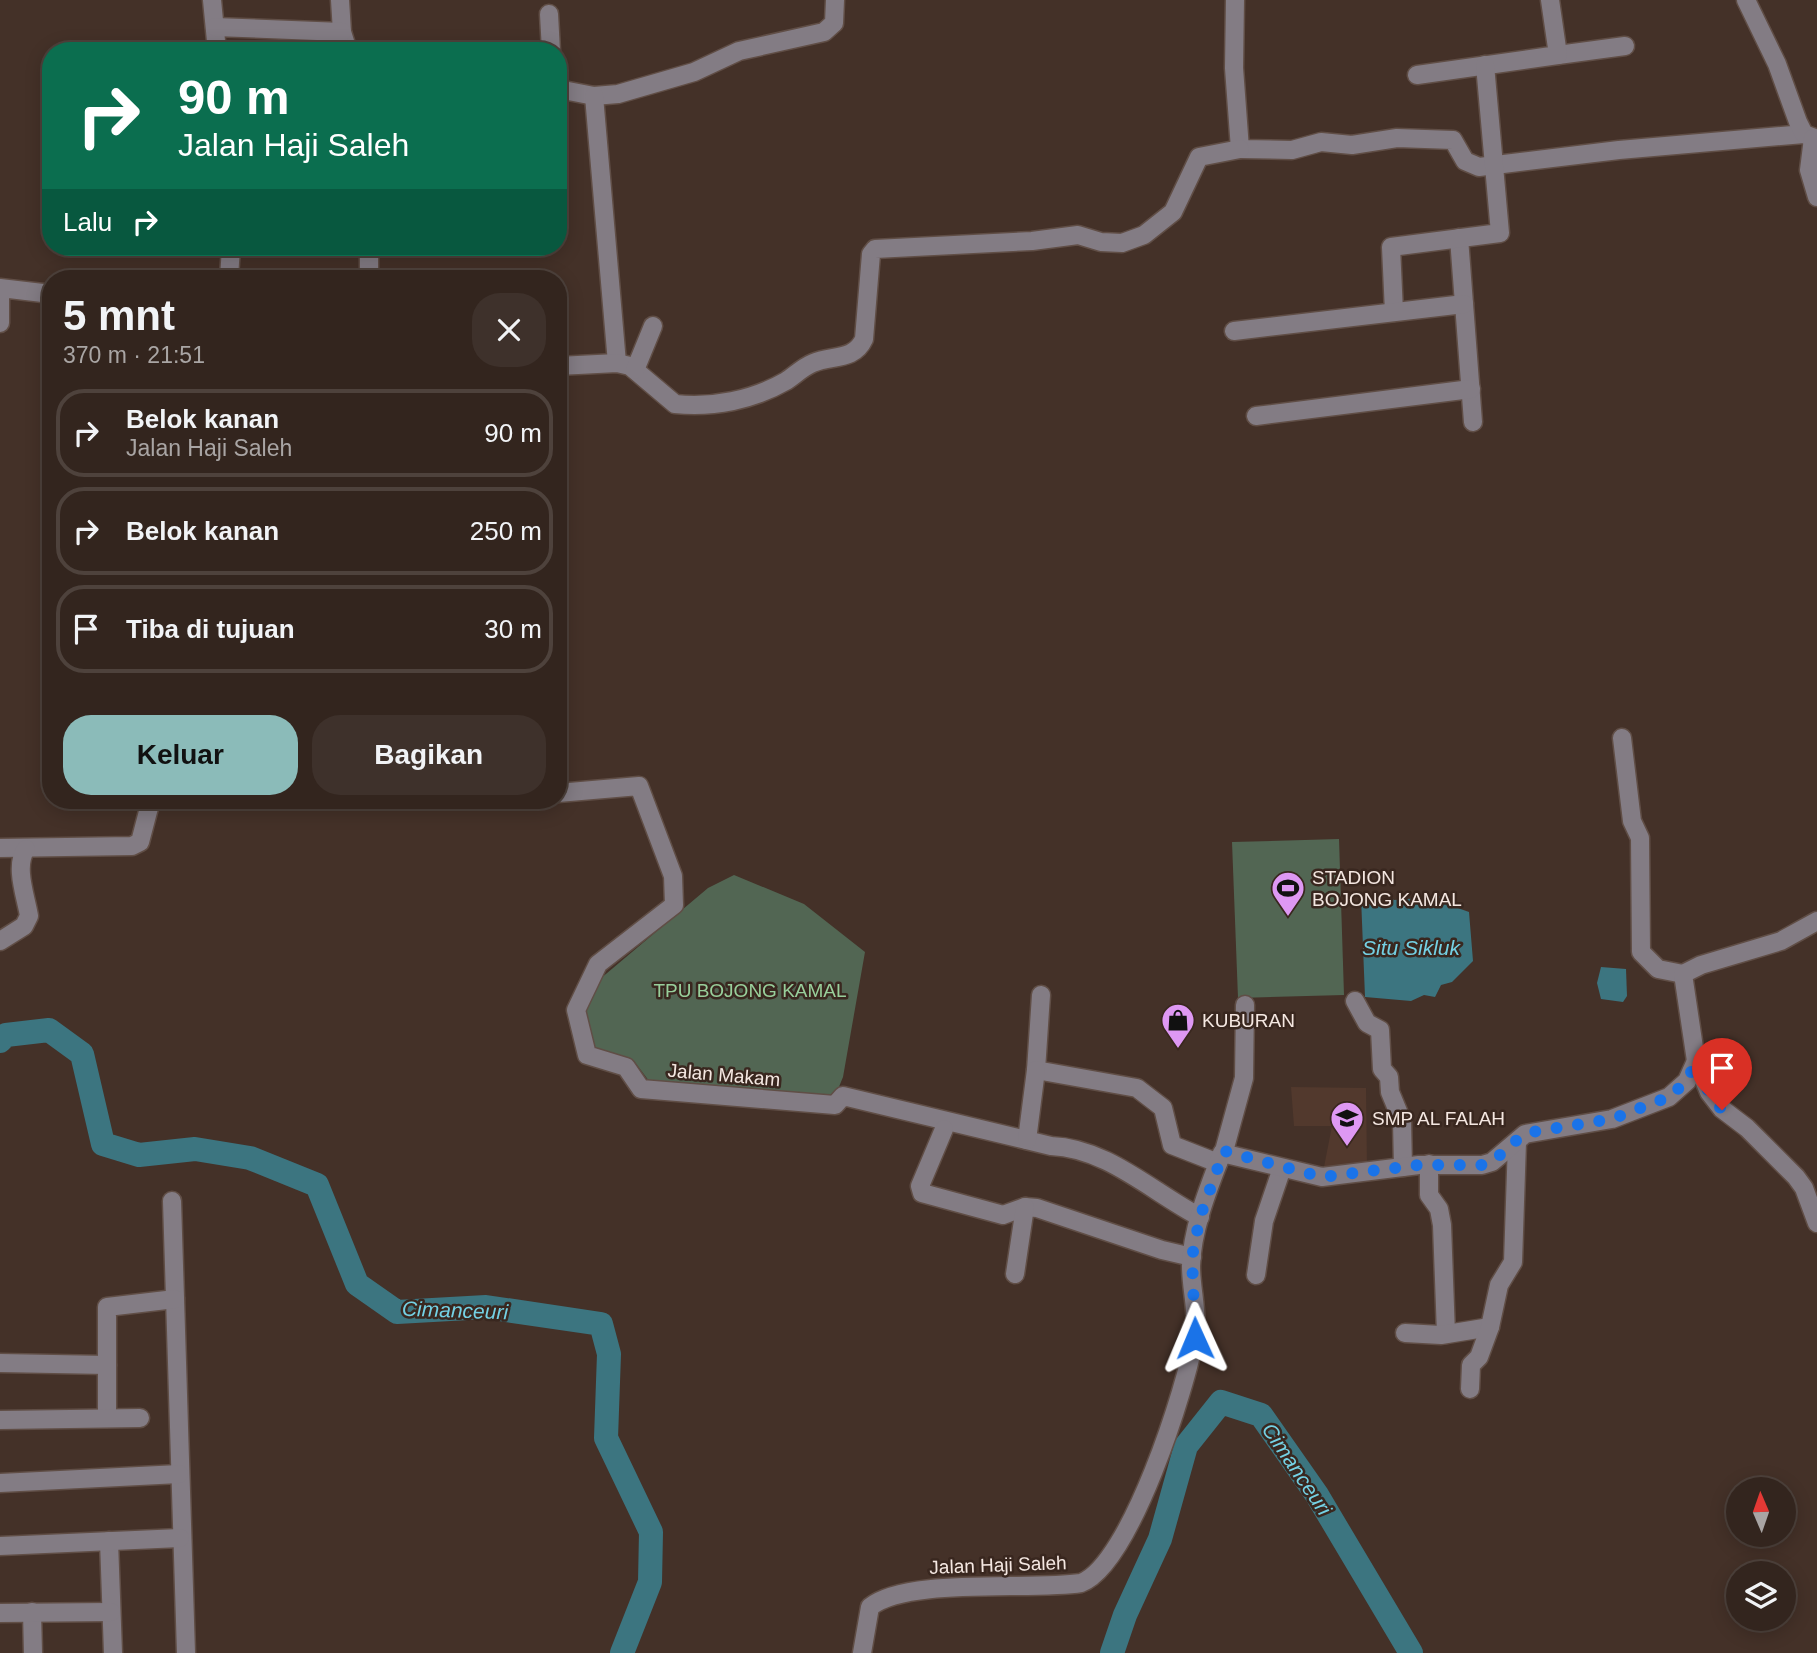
<!DOCTYPE html>
<html lang="id">
<head>
<meta charset="utf-8">
<style>
  body { margin:0; font-family:Arial,sans-serif; background:#3e312b; color:#f1f3f6; height:100vh; display:flex; flex-direction:column; font-size:26px; white-space:nowrap }
  * { box-sizing:border-box; margin:0 }
  p { font-size:23px; color:#a9a5a4 }
  .icon { flex:none; width:38px; height:38px; fill:none; stroke:currentColor; stroke-width:2; stroke-linecap:round; stroke-linejoin:round }
  .map { position:relative; flex:1; overflow:hidden }
  .panel { position:absolute; left:42px; top:270px; width:525px; height:539px; display:flex; flex-direction:column; background:#33251e; border-radius:28px; box-shadow:0 4px 18px #0003,0 0 0 2px #4e423c }
  .panel>* { flex:none }
  .guide { position:absolute; left:42px; top:42px; width:525px; height:214px; border-radius:28px; box-shadow:0 4px 18px #0003,0 0 0 2px #4e423c; background:#0b6e4f; color:#fff; overflow:hidden }
  .needle { width:46px; rotate:358deg }
  .controls { position:absolute; left:1726px; top:1477px; display:grid; gap:14px }
  .controls a { display:grid; place-items:center; width:70px; height:70px; border-radius:50%; background:#33251e; box-shadow:0 4px 18px #0003,0 0 0 2px #4e423c; font-size:35px }
  .pin { position:absolute; display:grid; place-items:center; width:60px; height:60px; color:#fff; margin:-72px -30px; border-radius:50% 50% 50% 0; rotate:-45deg; box-shadow:0 0 7px #0007 }
  .pin .icon { rotate:45deg }
  .me { position:absolute; width:77px; margin:-38px; rotate:359deg; stroke-linejoin:round; filter:drop-shadow(0 0 5px #0008) }
  .turn { display:flex; align-items:center; gap:24px; height:147px; padding:0 21px; font-size:32px }
  .turn .icon { width:91px; height:91px; stroke-width:2.5 }
  .turn b { display:block; font-size:49px; line-height:60px }
  .then { display:flex; align-items:center; height:66px; padding:0 21px; background:#0003; gap:14px; font-size:26px }
  .round { display:grid; place-items:center; flex:none; width:74px; height:74px; border-radius:28px; background:#3e312b }
  .summary { display:flex; align-items:center; justify-content:space-between; height:119px; padding:0 21px }
  h1 { font-size:42px; font-weight:700; line-height:52px }
  .action { display:flex; gap:14px; margin-top:auto; padding:14px 21px }
  .action a { flex:1; height:80px; border-radius:28px; background:#8bbbb9; color:#111; font-size:28px; font-weight:700; line-height:80px; text-align:center }
  .action a+a { background:#3e312b; color:#f1f3f6 }
  ul { padding:0; list-style:none }
  li { display:flex; align-items:center; gap:21px; height:88px; margin:0 14px 10px; padding:0 7px; border:4px solid #4e423c; border-radius:28px }
  li div { flex:1 }
  li b { display:block; font-size:26px }
  li em { font-style:normal }
  .map>svg:first-child { display:block }
  .built { fill:#52392d }
  .green { fill:#526653 }
  .water { fill:#3c7580 }
  .lines { fill:none; stroke-linecap:round; stroke-linejoin:round }
  .river { stroke:#3c7580; stroke-width:24 }
  .minor-casing { stroke:#604e46; stroke-width:21 }
  .minor { stroke:#837c84; stroke-width:18 }
  .route { stroke:#1a73e8; stroke-width:12; stroke-dasharray:0 21.6 }
  .labels { text-anchor:middle; dominant-baseline:central; stroke-width:5; stroke-linejoin:round; paint-order:stroke }
  .poi-label { font-size:19px; fill:#f4e7e1; stroke:#39271f; text-anchor:start }
  .park-label { font-size:19px; fill:#98cf9b; stroke:#39271f }
  .street-label { font-size:19px; fill:#f4e7e1; stroke:#39271f }
  .water-label { font-size:21px; font-style:italic; fill:#74d1e4; stroke:#39271f }
</style>
</head>
<body>
<div class="map">
<svg width="1817" height="1653" viewBox="0 0 1817 1653">
  <rect width="100%" height="100%" fill="#443128"/>
  <polygon class="built" points="1291,1087 1366,1088 1367,1169 1323,1172 1332,1126 1294,1126"/>
  <g class="green">
    <polygon points="1339,839 1344,995 1238,998 1232,842"/>
    <polygon points="734,875 804,904 865,952 843,1077 834,1099 649,1081 634,1061 594,1049 584,1012 600,979 708,888"/>
  </g>
  <g class="water">
    <polygon points="1389,896 1394,900 1446,896 1455,907 1469,912 1473,961 1452,982 1441,985 1435,997 1424,995 1411,1001 1365,997 1361,897 1380,903"/>
    <polygon points="1601,967 1626,969 1627,996 1623,1002 1601,999 1597,983"/>
  </g>
  <g class="lines">
    <g class="river">
      <polyline points="0,1041 6,1035 49,1030 82,1054 103,1144 139,1155 195,1149 250,1158 317,1185 357,1284 397,1312 486,1307 601,1324 609,1354 606,1438 651,1532 650,1582 622,1653"/>
      <polyline points="1112,1653 1125,1615 1160,1539 1186,1446 1221,1402 1261,1415 1317,1495 1411,1653"/>
    </g>
    <defs>
      <g id="minor">
        <polyline points="212,0 217,51"/>
        <polyline points="340,0 342,32 348,51"/>
        <polyline points="1235,0 1234,68 1240,149 1292,150 1321,142 1352,145 1397,138 1453,140 1465,161 1479,167 1619,150 1804,134"/>
        <polyline points="1746,0 1777,64 1798,122 1804,134 1817,139"/>
        <polyline points="549,14 551,51"/>
        <polyline points="215,27 342,32"/>
        <polyline points="1558,55 1625,46"/>
        <polyline points="1417,75 1558,55 1550,0"/>
        <polyline points="558,89 594,96 618,94 694,72 739,51 824,32 834,23 835,0"/>
        <polyline points="594,96 617,363"/>
        <polyline points="1813,138 1809,170 1817,197"/>
        <polyline points="1459,238 1473,422"/>
        <polyline points="229,278 231,247"/>
        <polyline points="369,278 369,258"/>
        <polyline points="1394,312 1391,247 1500,233 1485,65"/>
        <polyline points="0,323 0,288 51,294"/>
        <polyline points="1234,331 1464,304"/>
        <path d="M 558,366 L 617,363 L 630,366 L 675,404 C 713,408 753,400 786,381 C 795,375 803,367 813,363 C 832,355 854,361 864,339 L 871,254 L 875,249 L 1032,241 L 1078,235 L 1101,242 L 1122,243 L 1144,235 L 1173,212 L 1199,157 L 1240,149"/>
        <polyline points="635,370 653,326"/>
        <polyline points="1256,416 1471,389"/>
        <polyline points="1622,738 1632,821 1640,838 1641,952 1658,969 1683,974"/>
        <path d="M 558,793 L 639,786 L 673,876 L 674,905 L 598,964 L 576,1010 L 587,1055 L 626,1067 L 641,1089 L 835,1105 L 843,1096 L 1051,1146 C 1107,1148 1152,1192 1200,1217"/>
        <polyline points="0,848 132,846 140,842 151,800"/>
        <polyline points="1817,921 1781,941 1701,965 1683,974 1696,1061 1709,1092 1722,1109 1747,1128 1796,1177 1804,1188 1817,1223"/>
        <path d="M 0,941 L 24,926 L 29,916 C 26,897 14,866 26,849"/>
        <polyline points="1041,995 1036,1070 1137,1088 1163,1108 1172,1145 1218,1163"/>
        <polyline points="1355,1001 1367,1023 1380,1030 1382,1069 1389,1077 1390,1092 1402,1121 1403,1167"/>
        <polyline points="944,1129 920,1186 922,1193 1003,1215 1025,1207 1037,1208 1162,1250 1192,1257"/>
        <polyline points="1027,1140 1036,1070"/>
        <polyline points="1224,1151 1244,1078 1245,1005"/>
        <polyline points="1429,1164 1429,1195 1439,1209 1442,1225 1446,1334"/>
        <polyline points="172,1201 186,1653"/>
        <polyline points="1015,1274 1025,1207"/>
        <polyline points="1256,1275 1264,1221 1282,1168"/>
        <polyline points="1405,1333 1441,1335 1490,1327"/>
        <polyline points="0,1363 107,1365"/>
        <polyline points="1470,1389 1471,1365 1479,1357 1490,1327 1499,1285 1513,1262 1517,1142"/>
        <polyline points="107,1418 107,1307 175,1299"/>
        <polyline points="0,1420 140,1418"/>
        <polyline points="0,1483 179,1474"/>
        <polyline points="109,1541 113,1653"/>
        <polyline points="0,1546 180,1538"/>
        <polyline points="32,1612 33,1653"/>
        <polyline points="0,1613 111,1612"/>
        <path d="M 862,1653 L 870,1607 C 907,1577 1029,1591 1081,1583 C 1130,1565 1187,1386 1195,1335 C 1198,1312 1191,1289 1191,1266 C 1192,1228 1209,1187 1222,1153 L 1322,1177 L 1419,1165 L 1482,1165 L 1492,1162 L 1525,1134 L 1612,1119 L 1669,1097 L 1687,1081 L 1696,1061"/>
      </g>
    </defs>
    <use href="#minor" class="minor-casing"/>
    <use href="#minor" class="minor"/>
  </g>
  <g class="lines">
    <polyline class="route" points="1195,1338 1192,1257 1200,1217 1224,1151 1322,1177 1419,1165 1482,1165 1492,1162 1519,1138 1532,1132 1612,1119 1669,1097 1687,1081 1696,1061 1709,1093 1722,1110"/>
  </g>
  <defs>
    <symbol id="stadium-pin" viewBox="-11 -11 22 30"><path d="M0 17L-7.5 6A9.5 9.5 0 1 1 7.5 6Z" fill="#de98f3" stroke="#39271f"/><path d="M0-5a6.5 5 0 1 0 0 10a6.5 5 0 1 0 0-10ZM-3.5-1.8h7v3.6h-7Z" fill="#111"/></symbol>
    <symbol id="shop-pin" viewBox="-11 -11 22 30"><path d="M0 17L-7.5 6A9.5 9.5 0 1 1 7.5 6Z" fill="#de98f3" stroke="#39271f"/><path d="M-5-2.5h2.3a2.7 3.5 0 0 1 5.4 0H5L5.5 6h-11ZM-1.5-2.5h3a1.5 2.3 0 0 0-3 0Z" fill="#111"/></symbol>
    <symbol id="school-pin" viewBox="-11 -11 22 30"><path d="M0 17L-7.5 6A9.5 9.5 0 1 1 7.5 6Z" fill="#de98f3" stroke="#39271f"/><path d="M0-5L7-2L0 1L-7-2ZM-4 1L0 2.5L4 1V4Q0 6-4 4Z" fill="#111"/></symbol>
  </defs>
  <g fill-rule="evenodd">
    <use href="#stadium-pin" x="1269" y="869" width="38" height="52"/>
    <use href="#shop-pin" x="1159" y="1001" width="38" height="52"/>
    <use href="#school-pin" x="1328" y="1099" width="38" height="52"/>
  </g>
  <g class="labels">
    <g class="poi-label">
      <text x="1312" y="877">STADION<tspan x="1312" dy="22">BOJONG KAMAL</tspan></text>
      <text x="1202" y="1020">KUBURAN</text>
      <text x="1372" y="1118">SMP AL FALAH</text>
    </g>
    <g class="park-label">
      <text x="750" y="990">TPU BOJONG KAMAL</text>
    </g>
    <g class="street-label">
      <text transform="translate(724 1075) rotate(5)">Jalan Makam</text>
      <text transform="translate(998 1565) rotate(-2)">Jalan Haji Saleh</text>
    </g>
    <g class="water-label">
      <text x="1411" y="947">Situ Sikluk</text>
      <text transform="translate(455 1310) rotate(2)">Cimanceuri</text>
      <text transform="translate(1297 1469) rotate(56)">Cimanceuri</text>
    </g>
  </g>
</svg>
<div class="controls">
<a><svg class="needle" viewBox="-14 -14 28 28"><path d="M0-13l5 13h-10z" fill="#e53935"/><path d="M0 13l5-13h-10z" fill="#a9a5a4"/></svg></a>
<a><svg class="icon" aria-label="layers" viewBox="0 0 24 24"><path d="M12 4l9 5-9 5-9-5zM3 14l9 5 9-5"/></svg></a>
</div>
<div class="pin" style="left:1722px;top:1110px;background:#d93025"><svg class="icon" aria-label="arrive" viewBox="0 0 24 24"><path d="M6 21V4h12l-3 4 3 4H6"/></svg></div>
<svg class="me" style="left:1195px;top:1338px" viewBox="-20 -20 40 40"><path d="M0-17L14 15 0 8-14 15z" fill="#1a73e8" stroke="#fff" stroke-width="4"/></svg>
<div class="guide">
<div class="turn"><svg class="icon" aria-label="right" viewBox="0 0 24 24"><path d="M7 20v-9h11M14 6l5 5-5 5"/></svg><div><b>90 m</b>Jalan Haji Saleh</div></div>
<div class="then">Lalu<svg class="icon" aria-label="right" viewBox="0 0 24 24"><path d="M7 20v-9h11M14 6l5 5-5 5"/></svg></div>
</div>
<section class="panel">
<div class="summary"><div><h1>5 mnt</h1><p>370 m · 21:51</p></div><a class="round"><svg class="icon" aria-label="close" viewBox="0 0 24 24"><path d="M6 6l12 12M18 6L6 18"/></svg></a></div>
<ul>
<li><svg class="icon" aria-label="right" viewBox="0 0 24 24"><path d="M7 20v-9h11M14 6l5 5-5 5"/></svg><div><b>Belok kanan</b><p>Jalan Haji Saleh</p></div><em>90 m</em></li>
<li><svg class="icon" aria-label="right" viewBox="0 0 24 24"><path d="M7 20v-9h11M14 6l5 5-5 5"/></svg><div><b>Belok kanan</b></div><em>250 m</em></li>
<li><svg class="icon" aria-label="arrive" viewBox="0 0 24 24"><path d="M6 21V4h12l-3 4 3 4H6"/></svg><div><b>Tiba di tujuan</b></div><em>30 m</em></li>
</ul>
<div class="action"><a>Keluar</a><a>Bagikan</a></div>
</section>
</div>
</body>
</html>
